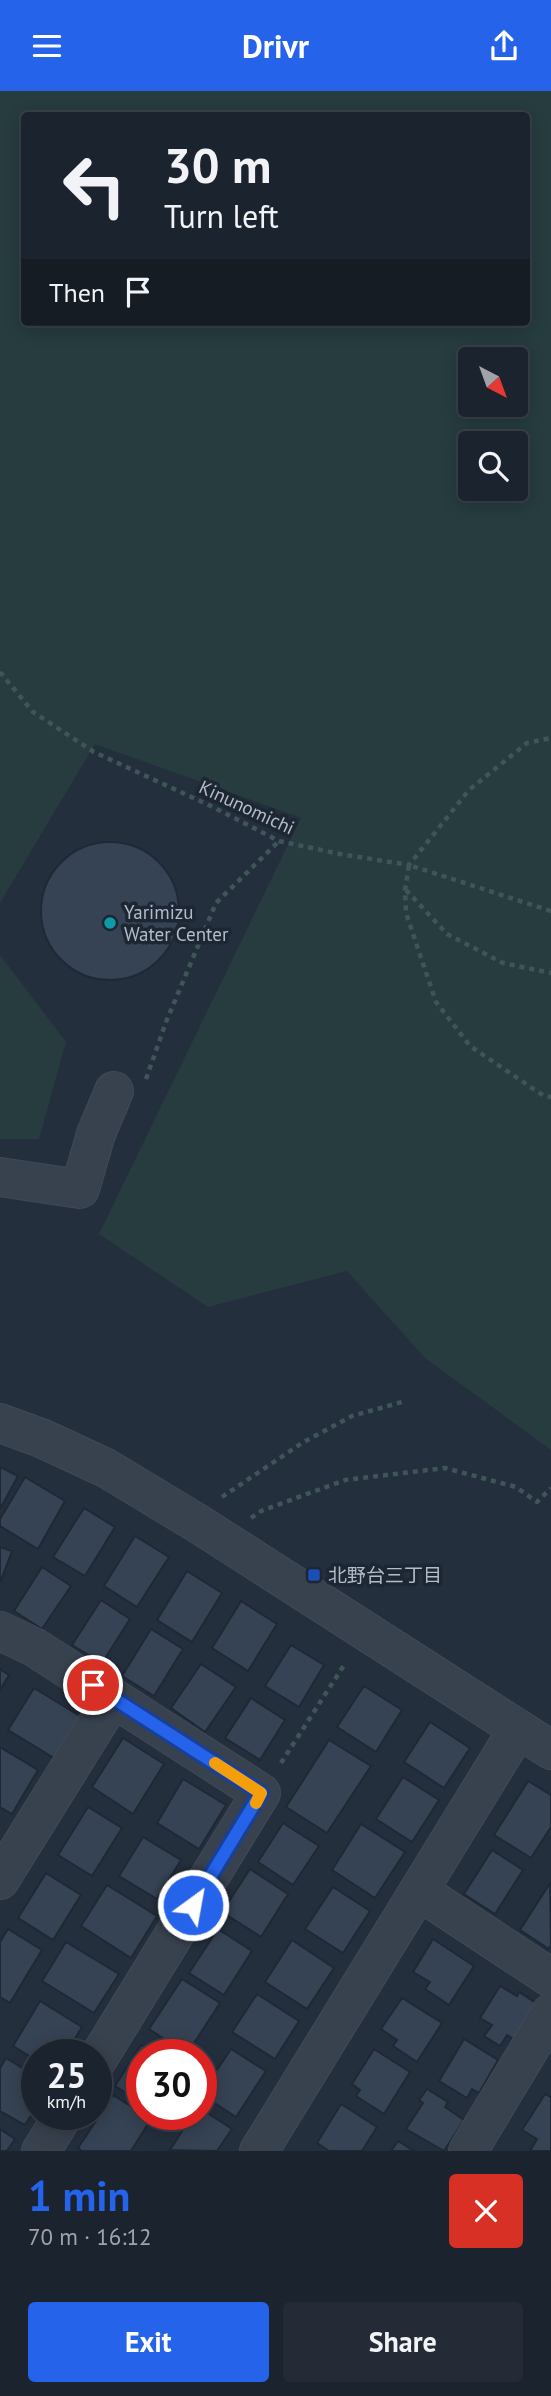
<!DOCTYPE html>
<html lang="en">
<head>
<meta charset="utf-8">
<style>
  body { margin:0; font-family:"PT Sans","Noto Sans JP",sans-serif; background:#242b36; color:#f1f3f6; height:100vh; display:flex; flex-direction:column; font-size:26px; white-space:nowrap }
  * { box-sizing:border-box; margin:0 }
  p { font-size:23px; color:#a0a4aa }
  .icon { flex:none; width:38px; height:38px; fill:none; stroke:currentColor; stroke-width:2; stroke-linecap:round; stroke-linejoin:round }
  .map { position:relative; height:2060px; overflow:hidden }
  .side { display:flex; flex-direction:column; background:#1b232e; flex:1 }
  .side>* { flex:none }
  .banner { position:absolute; left:21px; top:21px; width:509px; height:214px; border-radius:7px; box-shadow:0 4px 18px #0003,0 0 0 2px #39404a; background:#1b232e; color:#f1f3f6; overflow:hidden }
  .needle { width:46px; rotate:139deg }
  .controls { position:absolute; left:458px; top:256px; display:grid; gap:14px }
  .controls a { display:grid; place-items:center; width:70px; height:70px; border-radius:7px; background:#1b232e; box-shadow:0 4px 18px #0003,0 0 0 2px #39404a; font-size:35px }
  .speed { position:absolute; left:21px; top:1948px; display:flex; gap:14px; font-size:35px; font-weight:700; text-align:center }
  .speed>* { display:grid; place-content:center; width:91px; height:91px; border-radius:50%; background:#1b232e; box-shadow:0 4px 18px #0003,0 0 0 2px #39404a; line-height:1 }
  .speed small { font-size:18px; font-weight:400 }
  .speed .limit { border:10px solid #d22; background:#fff; color:#111 }
  .pin { position:absolute; display:grid; place-items:center; width:60px; height:60px; color:#fff; margin:-30px; border:4px solid #fff; border-radius:50%; box-shadow:0 2px 7px #0007 }
  .me { position:absolute; width:77px; margin:-38px; rotate:32deg; stroke-linejoin:round; filter:drop-shadow(0 0 5px #0008) }
  .turn { display:flex; align-items:center; gap:24px; height:147px; padding:0 28px; font-size:32px }
  .turn .icon { width:91px; height:91px; stroke-width:2.5 }
  .turn b { display:block; font-size:49px; line-height:60px }
  .then { display:flex; align-items:center; height:66px; padding:0 28px; background:#0003; gap:14px; font-size:26px }
  .round { display:grid; place-items:center; flex:none; width:74px; height:74px; border-radius:7px; background:#242b36 }
  .overview { display:flex; align-items:center; justify-content:space-between; height:119px; padding:0 28px }
  h1 { font-size:42px; font-weight:800; line-height:52px; color:#2563eb }
  .primary-button { display:flex; gap:14px; margin-top:auto; padding:14px 28px }
  .primary-button a { flex:1; height:80px; border-radius:7px; background:#2563eb; color:#fff; font-size:28px; font-weight:800; line-height:80px; text-align:center }
  .primary-button a+a { background:#242b36; color:#f1f3f6 }
  header { display:flex; justify-content:space-between; align-items:center; height:91px; padding:0 28px; background:#2563eb; color:#fff; font-size:32px; font-weight:800 }
  .map>svg:first-child { display:block }
  .green { fill:#263c3f; fill-rule:evenodd }
  .building { fill:#364354; stroke:#1f2835; stroke-width:2 }
  .lines { fill:none; stroke-linecap:round; stroke-linejoin:round }
  .minor-casing { stroke:#414a57; stroke-width:40 }
  .path { stroke:#3f5557; stroke-width:4.5; stroke-dasharray:5 5; stroke-linecap:butt }
  .minor { stroke:#38414e; stroke-width:38 }
  .route-casing { stroke:#184099; stroke-width:18 }
  .route { stroke:#2563eb; stroke-width:12 }
  .slow { stroke:#f59e0b; stroke-width:12 }
  .culture-dot { fill:#0f9aa8; stroke:#1d2633; stroke-width:2.5 }
  .transit-dot { fill:#1a4fb4; stroke:#1d2633; stroke-width:2.5 }
  .labels { text-anchor:middle; dominant-baseline:central; stroke-width:7; stroke-linejoin:round; paint-order:stroke }
  .street-label { font-size:19px; fill:#b4bcc9; stroke:#1d2633 }
  .poi-label { font-size:19px; fill:#b4bcc9; stroke:#1d2633; text-anchor:start }
</style>
</head>
<body>
<header><svg class="icon" aria-label="menu" viewBox="0 0 24 24"><path d="M4 6h16M4 12h16M4 18h16"/></svg>Drivr<svg class="icon" aria-label="share" viewBox="0 0 24 24"><path d="M12 15V3M7 8l5-5 5 5M5 13v7h14v-7"/></svg></header>
<div class="map">
<svg width="551" height="2060" viewBox="0 0 551 2060">
  <rect width="100%" height="100%" fill="#242f3e"/>
  <g class="green">
    <path d="M 0,0 L 551,0 L 551,1359 L 425,1267 L 347,1180 L 208,1216 L 99,1143 L 301,727 L 95,653 L 0,812 ZM 24,24 L 527,24 L 527,231 L 24,231 ZM 471,268 L 516,268 L 516,313 L 471,313 ZM 471,352 L 516,352 L 516,397 L 471,397 Z"/>
    <polygon points="0,864 66,951 39,1048 0,1048"/>
  </g>
  <g class="building">
    <circle cx="110" cy="820" r="69"/>
    <polygon points="0,1376 18,1385 0,1418"/>
    <polygon points="25,1386 65,1410 38,1458 0,1435 0,1428"/>
    <polygon points="84,1417 115,1436 85,1485 53,1466"/>
    <polygon points="135,1445 169,1466 137,1516 104,1495"/>
    <polygon points="0,1456 12,1460 0,1492"/>
    <polygon points="42,1476 71,1495 42,1538 14,1520"/>
    <polygon points="187,1480 222,1502 192,1551 157,1529"/>
    <polygon points="101,1509 130,1528 102,1572 72,1554"/>
    <polygon points="241,1510 277,1533 248,1580 212,1557"/>
    <polygon points="151,1538 183,1558 154,1605 122,1585"/>
    <polygon points="291,1554 324,1574 299,1616 265,1595"/>
    <polygon points="201,1573 236,1596 205,1641 171,1617"/>
    <polygon points="0,1578 9,1584 0,1599"/>
    <polygon points="364,1595 402,1619 376,1661 337,1636"/>
    <polygon points="34,1597 80,1625 54,1667 8,1639"/>
    <polygon points="251,1607 285,1629 260,1669 225,1647"/>
    <polygon points="430,1631 470,1657 444,1697 404,1671"/>
    <polygon points="123,1647 164,1673 133,1723 92,1696"/>
    <polygon points="329,1649 371,1675 327,1742 286,1716"/>
    <polygon points="0,1656 38,1679 12,1723 0,1716"/>
    <polygon points="403,1686 439,1709 412,1751 376,1728"/>
    <polygon points="183,1688 226,1714 199,1758 157,1732"/>
    <polygon points="528,1690 551,1704 551,1736 531,1767 494,1744"/>
    <polygon points="88,1716 122,1737 92,1785 58,1764"/>
    <polygon points="283,1732 319,1755 293,1794 258,1771"/>
    <polygon points="361,1733 405,1761 375,1807 332,1779"/>
    <polygon points="143,1746 181,1769 157,1808 119,1785"/>
    <polygon points="492,1759 523,1779 495,1823 464,1803"/>
    <polygon points="250,1778 288,1803 261,1846 222,1821"/>
    <polygon points="46,1782 81,1804 53,1849 18,1827"/>
    <polygon points="550,1792 551,1854 549,1858 520,1839"/>
    <polygon points="107,1794 157,1825 131,1867 81,1835"/>
    <polygon points="333,1796 370,1820 343,1862 305,1838"/>
    <polygon points="8,1838 42,1859 10,1912 0,1906 0,1851"/>
    <polygon points="218,1838 252,1860 224,1904 189,1882"/>
    <polygon points="433,1848 474,1875 449,1914 425,1898 430,1891 413,1881"/>
    <polygon points="292,1849 334,1877 307,1918 265,1891"/>
    <polygon points="66,1851 119,1883 94,1922 42,1890"/>
    <polygon points="182,1888 220,1912 187,1963 149,1938"/>
    <polygon points="500,1895 517,1905 519,1901 539,1914 517,1950 507,1944 500,1955 484,1945 492,1934 480,1927"/>
    <polygon points="257,1903 299,1930 275,1968 232,1941"/>
    <polygon points="402,1907 442,1932 417,1971 393,1955 397,1949 381,1938"/>
    <polygon points="40,1910 82,1936 65,1964 37,1964 37,1970 13,1955"/>
    <polygon points="464,1948 498,1969 479,2002 472,1998 467,2007 439,1990"/>
    <polygon points="141,1954 156,1964 142,1964 142,2012 115,1995"/>
    <polygon points="231,1958 266,1980 236,2026 201,2003"/>
    <polygon points="374,1958 410,1981 384,2023 356,2005 360,1999 352,1993"/>
    <polygon points="6,1967 37,1986 37,2015 25,2034 0,2020 0,1977"/>
    <polygon points="427,1998 448,2011 445,2016 464,2029 444,2060 406,2038 423,2012 419,2009"/>
    <polygon points="545,2003 551,2006 551,2060 530,2060 537,2048 522,2039"/>
    <polygon points="113,2004 151,2028 131,2060 82,2060 78,2057"/>
    <polygon points="341,2013 377,2036 362,2060 329,2060 317,2052"/>
    <polygon points="201,2018 232,2038 217,2060 170,2059 193,2023 201,2023"/>
    <polygon points="0,2038 15,2048 7,2060 0,2060"/>
    <polygon points="398,2050 414,2060 391,2060"/>
  </g>
  <g class="lines">
    <defs>
      <g id="minor">
        <polyline points="0,1086 80,1098 96,1043 114,1000"/>
        <polyline points="0,1332 41,1347 106,1377 197,1432 551,1659"/>
        <polyline points="0,1540 34,1556 261,1702 96,1971"/>
        <polyline points="0,1789 113,1607"/>
        <polyline points="419,1800 551,1887"/>
        <polyline points="41,2060 64,2023"/>
        <polyline points="259,2060 518,1638"/>
        <polyline points="468,2060 551,1922"/>
      </g>
    </defs>
    <use href="#minor" class="minor-casing"/>
    <g class="path">
      <polyline points="0,581 33,621 94,661 213,716 279,750 340,763 409,774 469,699 527,652 551,647"/>
      <polyline points="406,799 447,843 503,872 551,882"/>
      <polyline points="551,820 409,774 405,799 406,822 436,911 470,955 544,1005 551,1006"/>
      <polyline points="146,988 166,931 216,812 279,750"/>
      <polyline points="222,1406 302,1352 352,1325 402,1311"/>
      <polyline points="251,1427 261,1420 345,1389 445,1377 516,1396 537,1411 551,1397"/>
      <polyline points="281,1672 346,1571"/>
    </g>
    <use href="#minor" class="minor"/>
  </g>
  <g class="lines">
    <defs>
      <polyline id="route" points="93,1594 261,1702 193,1814"/>
    </defs>
    <use href="#route" class="route-casing"/>
    <use href="#route" class="route"/>
    <polyline class="slow" points="215,1672 261,1702 256,1712"/>
  </g>
  <circle class="culture-dot" cx="110" cy="832" r="7"/>
  <rect class="transit-dot" x="307" y="1477" width="14" height="14" rx="3.5"/>
  <g class="labels">
    <g class="street-label">
      <text transform="translate(247 716) rotate(25)">Kinunomichi</text>
    </g>
    <g class="poi-label">
      <text x="124" y="821">Yarimizu<tspan x="124" dy="22">Water Center</tspan></text>
      <text x="328" y="1484">北野台三丁目</text>
    </g>
  </g>
</svg>
<div class="controls">
<a><svg class="needle" viewBox="-14 -14 28 28"><path d="M0-13l5 13h-10z" fill="#e53935"/><path d="M0 13l5-13h-10z" fill="#a0a4aa"/></svg></a>
<a><svg class="icon" aria-label="search" viewBox="0 0 24 24"><circle cx="10" cy="10" r="6"/><path d="M15 15l6 6"/></svg></a>
</div>
<div class="speed"><div>25<small>km/h</small></div><div class="limit">30</div></div>
<div class="pin" style="left:93px;top:1594px;background:#d93025"><svg class="icon" aria-label="arrive" viewBox="0 0 24 24"><path d="M6 21V4h12l-3 4 3 4H6"/></svg></div>
<svg class="me" style="left:193px;top:1814px" viewBox="-20 -20 40 40"><circle r="17" fill="#2563eb" stroke="#fff" stroke-width="3"/><path d="M0-11L8 9 0 5-8 9z" fill="#fff"/></svg>
<div class="banner">
<div class="turn"><svg class="icon" aria-label="left" viewBox="0 0 24 24"><path d="M17 20v-9H6M10 6l-5 5 5 5"/></svg><div><b>30 m</b>Turn left</div></div>
<div class="then">Then<svg class="icon" aria-label="arrive" viewBox="0 0 24 24"><path d="M6 21V4h12l-3 4 3 4H6"/></svg></div>
</div>
</div>
<section class="side">
<div class="overview"><div><h1>1 min</h1><p>70 m · 16:12</p></div><a class="round" style="background:#d93025;color:#fff"><svg class="icon" aria-label="close" viewBox="0 0 24 24"><path d="M6 6l12 12M18 6L6 18"/></svg></a></div>
<div class="primary-button"><a>Exit</a><a>Share</a></div>
</section>
</body>
</html>
